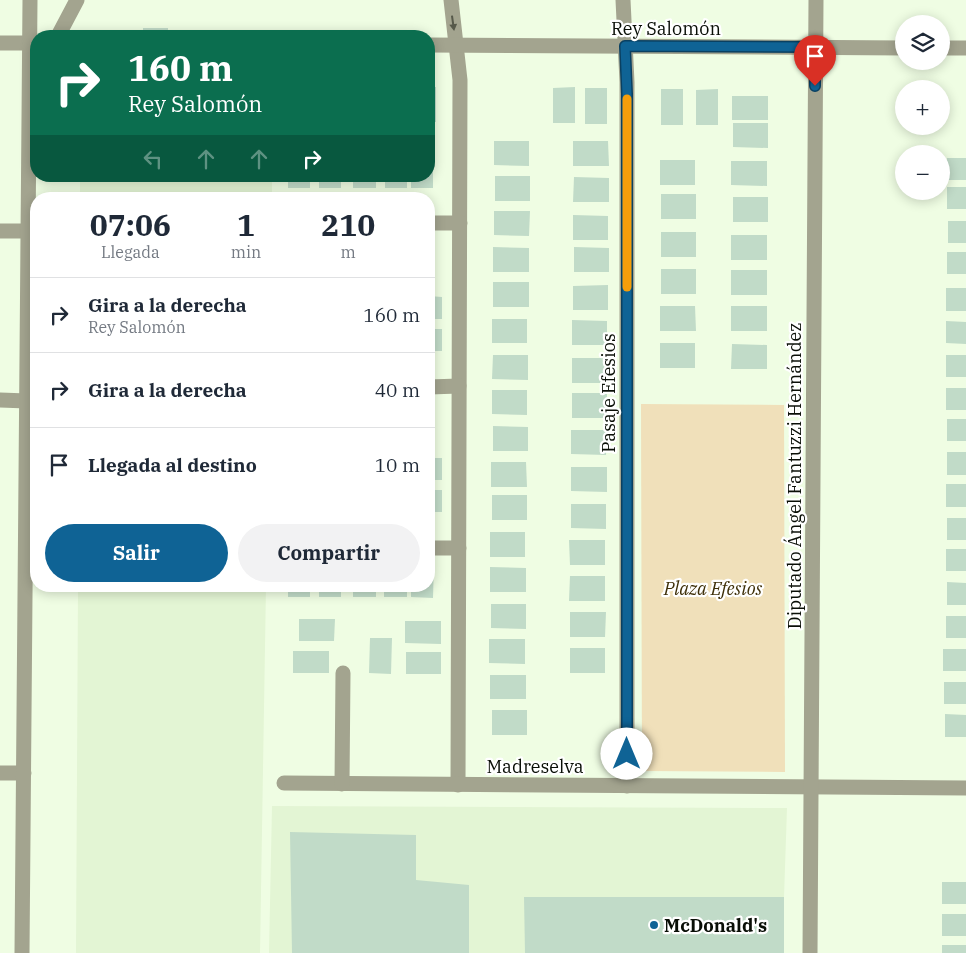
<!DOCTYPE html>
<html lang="es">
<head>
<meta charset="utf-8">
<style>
  body { margin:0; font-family:"IBM Plex Serif",serif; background:#f2f2f3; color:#1f2937; height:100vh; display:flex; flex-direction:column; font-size:19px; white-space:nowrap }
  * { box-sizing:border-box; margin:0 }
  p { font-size:16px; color:#747a83 }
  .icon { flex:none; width:28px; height:28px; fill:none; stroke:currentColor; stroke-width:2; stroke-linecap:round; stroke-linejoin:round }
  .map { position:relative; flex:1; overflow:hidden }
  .drawer { position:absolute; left:30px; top:192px; width:405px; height:400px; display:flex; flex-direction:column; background:#fff; border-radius:20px; box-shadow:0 2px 12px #0003 }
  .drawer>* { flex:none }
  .top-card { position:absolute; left:30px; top:30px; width:405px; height:152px; border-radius:20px; box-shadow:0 2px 12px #0003; background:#0b6e4f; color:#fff; overflow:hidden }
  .fabs { position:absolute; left:895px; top:15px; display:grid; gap:10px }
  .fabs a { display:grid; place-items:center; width:55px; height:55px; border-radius:50%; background:#fff; box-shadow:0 2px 12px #0003; font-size:25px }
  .pin { position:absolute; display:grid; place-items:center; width:42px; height:42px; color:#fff; margin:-51px -21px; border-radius:50% 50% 50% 0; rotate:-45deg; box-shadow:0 0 5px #0007 }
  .pin .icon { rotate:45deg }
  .me { position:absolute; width:55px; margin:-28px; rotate:0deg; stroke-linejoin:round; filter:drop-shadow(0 0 4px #0008) }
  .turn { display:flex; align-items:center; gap:18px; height:105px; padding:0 15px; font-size:22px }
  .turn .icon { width:65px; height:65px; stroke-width:2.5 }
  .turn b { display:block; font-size:35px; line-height:42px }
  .lanes { display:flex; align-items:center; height:48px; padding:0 15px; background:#0003; justify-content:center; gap:25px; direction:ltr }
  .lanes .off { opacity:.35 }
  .eta { display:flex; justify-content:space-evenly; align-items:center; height:85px; text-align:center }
  .eta b { font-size:30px; font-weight:800; line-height:35px }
  .action { display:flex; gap:10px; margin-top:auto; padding:10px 15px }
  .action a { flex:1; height:58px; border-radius:30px; background:#0f6395; color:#fff; font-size:20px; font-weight:800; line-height:58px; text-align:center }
  .action a+a { background:#f2f2f3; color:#1f2937 }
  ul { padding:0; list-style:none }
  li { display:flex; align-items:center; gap:15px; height:75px; padding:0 15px; border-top:1px solid #e0e1e3 }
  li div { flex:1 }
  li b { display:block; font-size:19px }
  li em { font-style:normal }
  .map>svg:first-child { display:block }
  .built { fill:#e3f5d4 }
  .green { fill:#f0e0ba }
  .building { fill:#c1dbc8 }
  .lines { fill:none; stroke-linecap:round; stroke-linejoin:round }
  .minor { stroke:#a3a48f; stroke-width:15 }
  .oneway { fill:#56594a }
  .route-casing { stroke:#0a4061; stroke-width:12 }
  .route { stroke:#0f6395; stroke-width:9 }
  .slow { stroke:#f59e0b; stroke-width:9 }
  .poi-dot { fill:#0f6395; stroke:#fff; stroke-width:2 }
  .labels { text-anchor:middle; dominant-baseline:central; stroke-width:4.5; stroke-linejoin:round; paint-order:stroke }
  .street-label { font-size:18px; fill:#090e06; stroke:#fff }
  .park-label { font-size:18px; font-style:italic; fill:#3e2f08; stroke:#fff }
  .poi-label { font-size:18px; font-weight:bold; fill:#090e06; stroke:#fff; text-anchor:start }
</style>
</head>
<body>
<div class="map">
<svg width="966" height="953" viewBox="0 0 966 953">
  <rect width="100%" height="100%" fill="#effde3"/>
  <g class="built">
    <rect x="80" y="176" width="192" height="23"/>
    <polygon points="78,586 266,586 260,953 76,953"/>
    <polygon points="272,806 787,808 784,897 525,897 525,953 269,953"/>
  </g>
  <polygon class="green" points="641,404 784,405 785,772 642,771"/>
  <g class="building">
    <rect x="143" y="28" width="25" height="8"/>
    <rect x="206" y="32" width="52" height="4"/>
    <rect x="429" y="87" width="7" height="35"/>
    <polygon points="575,87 575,123 553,123 553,88"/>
    <rect x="585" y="88" width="22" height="36"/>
    <rect x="661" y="89" width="22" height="36"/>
    <polygon points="718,89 718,125 696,125 696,90"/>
    <rect x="732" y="96" width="36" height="24"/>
    <polygon points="733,123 768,123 768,148 733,147"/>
    <polygon points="494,141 529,141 529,166 494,165"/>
    <polygon points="573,141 608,141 609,166 573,166"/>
    <polygon points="429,153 433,153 433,188 411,188 411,176 429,176"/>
    <rect x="947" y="158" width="19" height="22"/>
    <rect x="660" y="160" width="35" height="25"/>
    <polygon points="731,161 767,161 767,186 731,185"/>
    <rect x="288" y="176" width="22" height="12"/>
    <rect x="319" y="176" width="22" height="12"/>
    <rect x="353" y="176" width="23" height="12"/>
    <rect x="385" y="176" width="22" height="12"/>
    <rect x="495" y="176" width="35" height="25"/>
    <polygon points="574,177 609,178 609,202 573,202"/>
    <rect x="947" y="187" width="19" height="22"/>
    <rect x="661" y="194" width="35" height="25"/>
    <rect x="733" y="197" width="35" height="25"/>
    <polygon points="494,211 530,211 529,236 494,235"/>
    <polygon points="573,215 608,216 608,240 573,240"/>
    <rect x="948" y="221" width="18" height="22"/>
    <rect x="661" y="232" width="35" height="25"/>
    <rect x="731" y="235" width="36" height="25"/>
    <rect x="429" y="238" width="4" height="36"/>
    <polygon points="493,247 529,248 529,272 493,272"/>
    <polygon points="574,247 609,248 609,272 574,272"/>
    <rect x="947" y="252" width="19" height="22"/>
    <rect x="661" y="269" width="35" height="25"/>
    <rect x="731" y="270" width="36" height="25"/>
    <rect x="493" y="282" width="36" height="25"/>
    <polygon points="608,285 608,310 573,310 573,286"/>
    <rect x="946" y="288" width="20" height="23"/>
    <polygon points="429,296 442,297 442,319 429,319"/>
    <polygon points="660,306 695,306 696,331 660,331"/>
    <rect x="731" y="306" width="36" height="25"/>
    <rect x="492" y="319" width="35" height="24"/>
    <polygon points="572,320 607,321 607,345 572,345"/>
    <polygon points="946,321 966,322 966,344 946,343"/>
    <rect x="429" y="329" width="13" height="22"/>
    <rect x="660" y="343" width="35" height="25"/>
    <polygon points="732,344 767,345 767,369 731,369"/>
    <polygon points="493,355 528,355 528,380 492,379"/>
    <rect x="946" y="355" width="20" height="22"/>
    <polygon points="572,358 608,358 607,383 572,383"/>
    <rect x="946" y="388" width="20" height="22"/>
    <polygon points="492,390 527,390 527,415 492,414"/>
    <rect x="572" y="393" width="35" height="25"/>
    <rect x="429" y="402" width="4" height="36"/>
    <rect x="947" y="419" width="19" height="22"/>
    <polygon points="493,426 528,427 528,451 493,451"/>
    <polygon points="571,430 607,430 606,455 571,454"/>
    <rect x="947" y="452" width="19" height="23"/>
    <rect x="429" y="458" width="13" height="22"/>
    <polygon points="491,462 526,462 527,487 491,487"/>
    <polygon points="571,467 607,467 607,492 571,491"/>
    <rect x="946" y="484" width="20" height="23"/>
    <rect x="429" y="490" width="13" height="22"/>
    <rect x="492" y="495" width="35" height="25"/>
    <polygon points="571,504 606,504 606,529 571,528"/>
    <rect x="947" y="518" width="19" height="22"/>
    <rect x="490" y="532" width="35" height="25"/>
    <polygon points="569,540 605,540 605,565 570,565"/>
    <rect x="946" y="549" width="20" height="22"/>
    <polygon points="429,562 434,562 433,598 411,597 411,586 429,586"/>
    <polygon points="490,567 526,568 526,592 490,592"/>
    <polygon points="570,576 605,576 605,601 569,601"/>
    <polygon points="947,582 966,583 966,605 947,605"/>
    <rect x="288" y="586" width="22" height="11"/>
    <rect x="319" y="586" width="22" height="11"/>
    <rect x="353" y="586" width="23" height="11"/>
    <rect x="384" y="586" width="23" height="11"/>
    <polygon points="491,604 526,604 526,629 491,628"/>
    <polygon points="570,612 606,612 605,637 570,637"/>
    <rect x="946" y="616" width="20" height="22"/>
    <polygon points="299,619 335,619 334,641 299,641"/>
    <polygon points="405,621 441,621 441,644 405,643"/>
    <polygon points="370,638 392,638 391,674 369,673"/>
    <polygon points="489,639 525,639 525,664 489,663"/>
    <rect x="570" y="648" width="35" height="25"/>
    <rect x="943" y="649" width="23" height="22"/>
    <rect x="293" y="651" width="36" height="22"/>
    <rect x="406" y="652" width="35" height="22"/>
    <rect x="490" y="675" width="36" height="24"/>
    <rect x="944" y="682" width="22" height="22"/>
    <rect x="492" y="710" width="35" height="25"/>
    <polygon points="945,714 966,715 966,737 945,737"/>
    <polygon points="290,832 416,835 416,880 469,885 469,953 292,953"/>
    <rect x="942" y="882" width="24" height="22"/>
    <polygon points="524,897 784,897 784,953 525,953"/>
    <rect x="942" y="914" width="24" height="22"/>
    <rect x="942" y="945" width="24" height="8"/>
  </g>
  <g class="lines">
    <g class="minor">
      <polyline points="451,0 460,80 458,785"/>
      <polyline points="623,0 627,82 627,786"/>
      <polyline points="58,36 77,0"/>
      <polyline points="0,43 30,43"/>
      <polyline points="429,45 904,48"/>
      <polyline points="941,48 966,48"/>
      <polyline points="429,223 460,223"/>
      <polyline points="0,231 28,231"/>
      <polyline points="429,387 459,386"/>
      <polyline points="0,400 27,401"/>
      <polyline points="429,548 459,548"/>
      <polyline points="0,773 24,773"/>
      <polyline points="284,783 966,788"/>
      <polyline points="342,784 343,673"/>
      <polyline points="22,953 30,0"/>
      <polyline points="810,953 816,0"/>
    </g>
  </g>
  <defs><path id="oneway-solid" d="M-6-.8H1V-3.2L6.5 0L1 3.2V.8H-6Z" transform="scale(1.25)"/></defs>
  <use class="oneway" href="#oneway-solid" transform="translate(453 23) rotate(82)"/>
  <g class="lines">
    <defs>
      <polyline id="route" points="627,754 627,94 625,46 815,47 815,86"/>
    </defs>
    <use href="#route" class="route-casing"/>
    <use href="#route" class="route"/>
    <polyline class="slow" points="627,287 627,99"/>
  </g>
  <circle class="poi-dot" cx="654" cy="925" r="5"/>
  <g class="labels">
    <g class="street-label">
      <text x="666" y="28">Rey Salomón</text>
      <text transform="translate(608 393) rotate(-90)">Pasaje Efesios</text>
      <text transform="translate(794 476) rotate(-90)">Diputado Ángel Fantuzzi Hernández</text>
      <text x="535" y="766">Madreselva</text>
    </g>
    <g class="park-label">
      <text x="713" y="588">Plaza Efesios</text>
    </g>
    <g class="poi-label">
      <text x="664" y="925">McDonald's</text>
    </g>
  </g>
</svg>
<div class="fabs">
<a><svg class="icon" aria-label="layers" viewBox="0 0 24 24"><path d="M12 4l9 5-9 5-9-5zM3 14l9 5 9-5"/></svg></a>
<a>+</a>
<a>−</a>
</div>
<div class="pin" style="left:815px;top:86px;background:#d93025"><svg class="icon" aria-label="arrive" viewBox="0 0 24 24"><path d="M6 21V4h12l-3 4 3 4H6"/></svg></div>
<svg class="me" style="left:627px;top:754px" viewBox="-20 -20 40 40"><circle r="19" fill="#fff"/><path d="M0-13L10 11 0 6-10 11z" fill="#0f6395"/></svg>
<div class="top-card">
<div class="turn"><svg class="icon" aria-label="right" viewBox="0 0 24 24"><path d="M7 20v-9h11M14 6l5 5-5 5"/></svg><div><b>160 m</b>Rey Salomón</div></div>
<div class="lanes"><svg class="icon off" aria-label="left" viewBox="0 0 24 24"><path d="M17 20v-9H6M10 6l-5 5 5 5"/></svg><svg class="icon off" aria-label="ahead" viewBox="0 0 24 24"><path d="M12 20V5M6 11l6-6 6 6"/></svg><svg class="icon off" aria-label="ahead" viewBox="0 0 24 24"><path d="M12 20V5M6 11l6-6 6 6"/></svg><svg class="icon" aria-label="right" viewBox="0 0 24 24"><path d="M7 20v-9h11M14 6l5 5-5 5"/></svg></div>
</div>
<section class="drawer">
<div class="eta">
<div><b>07:06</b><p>Llegada</p></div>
<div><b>1</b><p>min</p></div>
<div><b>210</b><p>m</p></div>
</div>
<ul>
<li><svg class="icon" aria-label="right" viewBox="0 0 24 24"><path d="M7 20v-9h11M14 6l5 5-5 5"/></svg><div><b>Gira a la derecha</b><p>Rey Salomón</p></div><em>160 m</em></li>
<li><svg class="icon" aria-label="right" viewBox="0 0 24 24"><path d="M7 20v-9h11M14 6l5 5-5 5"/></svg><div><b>Gira a la derecha</b></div><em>40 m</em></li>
<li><svg class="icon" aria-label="arrive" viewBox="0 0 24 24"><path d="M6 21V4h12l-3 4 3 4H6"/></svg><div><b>Llegada al destino</b></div><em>10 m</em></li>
</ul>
<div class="action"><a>Salir</a><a>Compartir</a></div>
</section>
</div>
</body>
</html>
